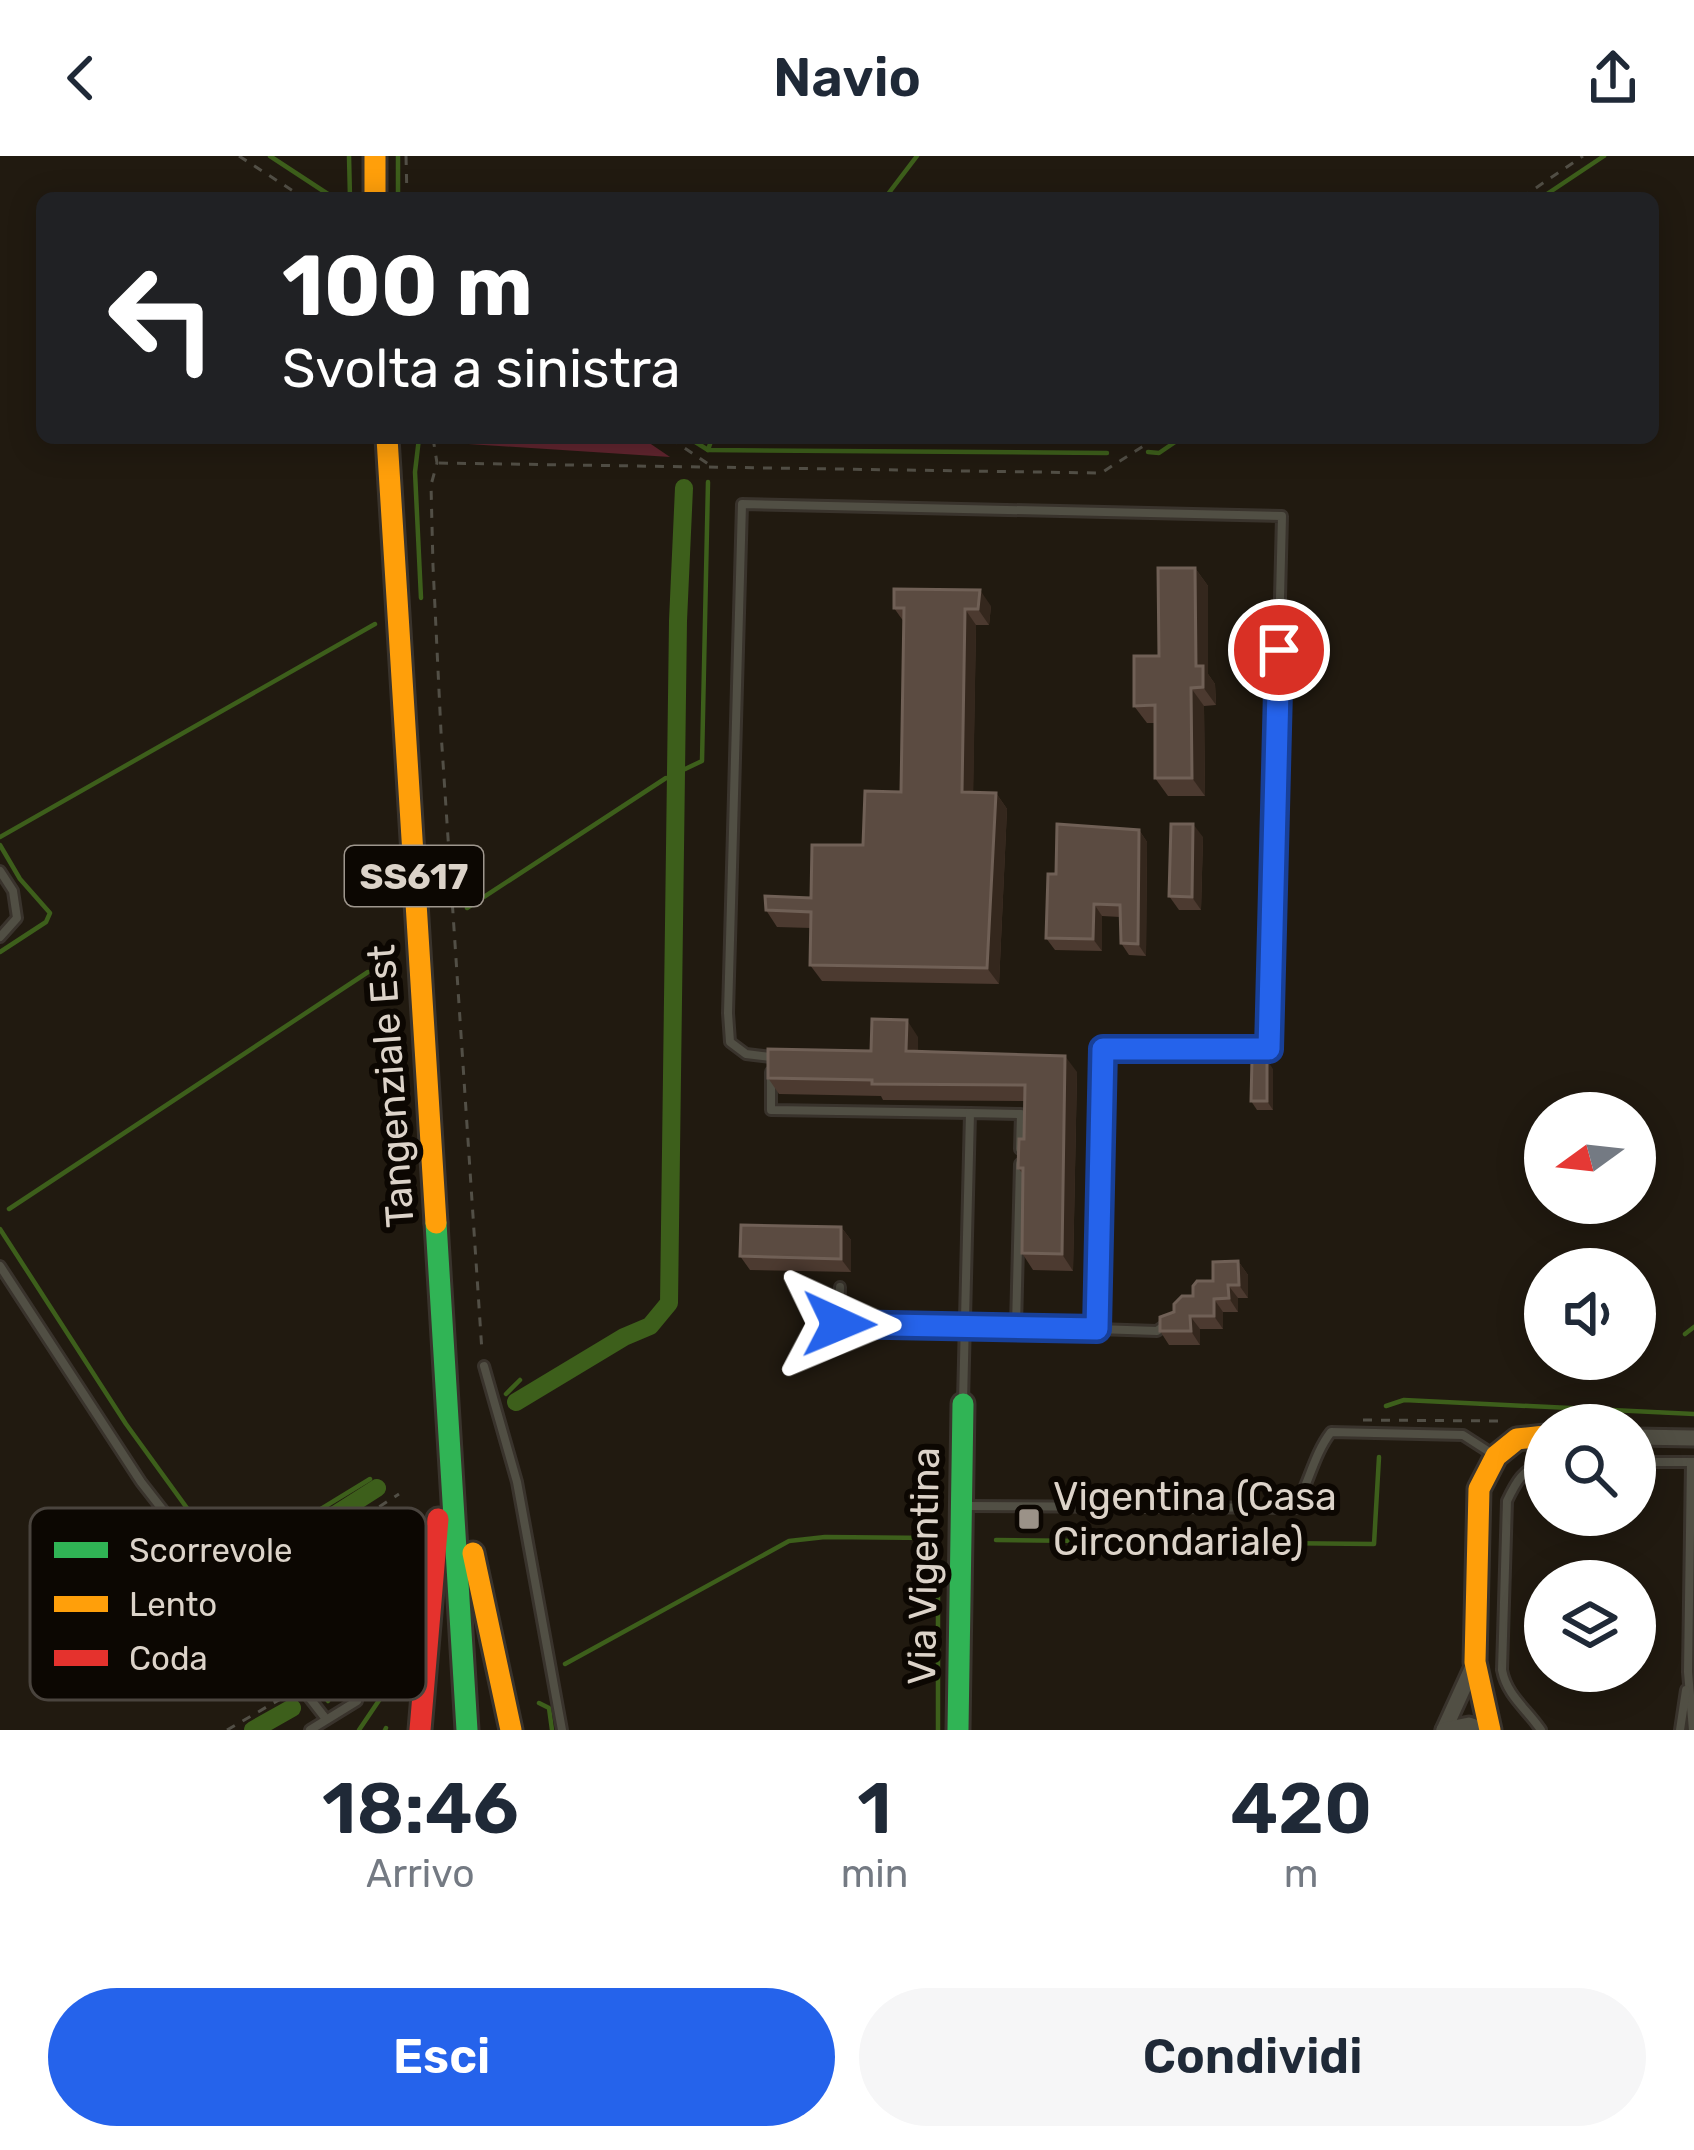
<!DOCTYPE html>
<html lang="it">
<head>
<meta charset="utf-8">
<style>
  body { margin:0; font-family:Rubik,sans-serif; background:#f6f6f7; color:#1f2937; height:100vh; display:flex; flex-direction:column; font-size:45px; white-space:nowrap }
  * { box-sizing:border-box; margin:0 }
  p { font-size:39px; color:#747a83 }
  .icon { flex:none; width:66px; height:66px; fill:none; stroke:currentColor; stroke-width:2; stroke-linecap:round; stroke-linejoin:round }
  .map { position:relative; height:1574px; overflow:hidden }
  .details { display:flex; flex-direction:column; background:#fff; flex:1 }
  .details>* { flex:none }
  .top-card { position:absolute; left:36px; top:36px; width:1623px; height:252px; border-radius:18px; box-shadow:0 6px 30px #0003; background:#202124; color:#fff; overflow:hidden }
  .needle { width:78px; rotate:255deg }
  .buttons { position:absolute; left:1524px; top:936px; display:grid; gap:24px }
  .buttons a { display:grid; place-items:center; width:132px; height:132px; border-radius:50%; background:#fff; box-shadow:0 6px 30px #0003; font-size:60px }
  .pin { position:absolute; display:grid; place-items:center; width:102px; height:102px; color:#fff; margin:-51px; border:6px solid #fff; border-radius:50%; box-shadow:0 3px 12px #0007 }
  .me { position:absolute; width:132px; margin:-66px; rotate:91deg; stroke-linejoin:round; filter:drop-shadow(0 0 9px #0008) }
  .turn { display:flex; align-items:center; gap:42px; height:252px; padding:0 48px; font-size:54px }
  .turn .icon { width:156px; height:156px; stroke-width:2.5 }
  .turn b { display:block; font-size:84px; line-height:102px }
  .eta { display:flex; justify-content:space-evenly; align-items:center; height:204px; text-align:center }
  .eta b { font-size:72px; font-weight:600; line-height:84px }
  .button { display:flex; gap:24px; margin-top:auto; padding:24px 48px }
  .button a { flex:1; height:138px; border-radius:72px; background:#2563eb; color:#fff; font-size:48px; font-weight:600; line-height:138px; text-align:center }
  .button a+a { background:#f6f6f7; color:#1f2937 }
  header { display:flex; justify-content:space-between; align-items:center; height:156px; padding:0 48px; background:#fff; font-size:54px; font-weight:600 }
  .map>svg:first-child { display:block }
  .green { fill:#61252f }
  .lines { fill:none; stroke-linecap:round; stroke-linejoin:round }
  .stream { stroke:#3d5f1b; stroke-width:4.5 }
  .canal { stroke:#3d5f1b; stroke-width:18 }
  .lane-casing { stroke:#39332c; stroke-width:14 }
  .street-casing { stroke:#39332c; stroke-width:21 }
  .fast-casing { stroke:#39332c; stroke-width:27 }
  .slow-casing { stroke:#39332c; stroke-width:27 }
  .jam-casing { stroke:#39332c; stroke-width:27 }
  .path { stroke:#524f46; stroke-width:3; stroke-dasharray:9 9; stroke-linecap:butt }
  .lane { stroke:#514f44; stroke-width:8 }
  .street { stroke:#514f44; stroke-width:15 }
  .fast { stroke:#30b455; stroke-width:21 }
  .slow { stroke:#ff9f0a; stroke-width:21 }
  .jam { stroke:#e5322d; stroke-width:21 }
  .wall { fill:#4c3a30 }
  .shaded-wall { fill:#34271d }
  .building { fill:#5b4b41; stroke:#706056; stroke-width:3 }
  .route-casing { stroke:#184099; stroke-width:30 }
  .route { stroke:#2563eb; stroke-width:21 }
  .poi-dot { fill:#9b9288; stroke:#0c0702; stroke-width:4.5 }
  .labels { text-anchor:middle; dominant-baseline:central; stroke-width:12; stroke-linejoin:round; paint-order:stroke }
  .shield { fill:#0c0702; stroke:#9e968d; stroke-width:3 }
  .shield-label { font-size:36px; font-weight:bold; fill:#dcd3c9 }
  .street-label { font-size:39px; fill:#dcd3c9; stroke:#0c0702 }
  .poi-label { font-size:39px; fill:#dcd3c9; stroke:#0c0702; text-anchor:start }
  .key { fill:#0c0702; stroke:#4a443e; stroke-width:3 }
  .key-label { font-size:33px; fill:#dcd3c9 }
</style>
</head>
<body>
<header><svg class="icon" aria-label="back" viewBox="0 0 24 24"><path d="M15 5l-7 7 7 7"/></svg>Navio<svg class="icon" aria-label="share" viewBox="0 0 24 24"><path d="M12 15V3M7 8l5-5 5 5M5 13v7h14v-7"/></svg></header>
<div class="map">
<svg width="1694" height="1574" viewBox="0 0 1694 1574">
  <rect width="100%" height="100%" fill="#211a10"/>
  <polygon class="green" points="438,282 642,282 670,301 438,286"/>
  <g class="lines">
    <g class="stream">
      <polyline points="270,0 334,42"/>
      <polyline points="349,0 350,42"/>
      <polyline points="398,0 398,42"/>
      <polyline points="885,42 917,0"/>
      <polyline points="1541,42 1604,0"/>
      <polyline points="419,282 415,316 421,442"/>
      <polyline points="689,282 708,294 1107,297"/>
      <polyline points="708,294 712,282"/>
      <polyline points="1148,296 1159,297 1181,282"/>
      <polyline points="683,614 702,605 708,326"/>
      <polyline points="0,681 375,468"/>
      <polyline points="0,689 20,723 50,757 46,766 0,796"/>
      <polyline points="467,752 666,622"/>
      <polyline points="9,1053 368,816"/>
      <polyline points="0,1073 126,1268 237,1421"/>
      <polyline points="1685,1178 1694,1171"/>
      <polyline points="506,1238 520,1224"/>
      <polyline points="1386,1250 1404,1244 1694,1258"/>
      <polyline points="996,1384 1374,1388 1379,1301"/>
      <polyline points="229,1409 370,1323"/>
      <polyline points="243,1430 328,1545"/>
      <polyline points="565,1508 789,1385 825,1381 933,1382 938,1414 938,1574"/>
      <polyline points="539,1547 549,1552 552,1574"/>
      <polyline points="359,1574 382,1540 392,1537"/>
      <polyline points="385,1574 386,1572"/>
    </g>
    <g class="canal">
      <polyline points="516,1246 624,1181 650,1170 669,1147 678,465 684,332"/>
      <polyline points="250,1413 377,1332"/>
      <path d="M 257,1425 C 289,1451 316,1490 333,1528 L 315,1538"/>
      <polyline points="253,1574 292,1552"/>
    </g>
    <defs>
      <g id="lane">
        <polyline points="0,715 13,735 17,762 0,781"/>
        <polyline points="771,901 746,898 730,886 728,857 742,348 1282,360 1269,893 1103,893 1097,1173 1157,1175 1165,1169"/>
        <polyline points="771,916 771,954 970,957"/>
        <polyline points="0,1110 141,1326 326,1563"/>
        <polyline points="840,1131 839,1169 1016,1171 1020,1008"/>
        <polyline points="1016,1171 1097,1173"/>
        <polyline points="484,1210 517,1326 562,1574"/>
        <polyline points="963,1246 970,957 1021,958 1020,993"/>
        <polyline points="1635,1306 1693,1306"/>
        <polyline points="1691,1306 1688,1516 1693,1574"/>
        <path d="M 967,1350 L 1295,1352 C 1309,1327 1314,1298 1331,1276 L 1463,1279 L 1491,1297"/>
        <polyline points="310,1574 357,1545"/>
        <path d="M 1541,1574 C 1527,1553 1507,1540 1502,1514 L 1507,1345 C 1515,1328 1524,1310 1545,1308"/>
        <polyline points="1680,1574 1686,1534"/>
      </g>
      <g id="street">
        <polyline points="1635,1281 1694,1282"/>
        <polyline points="1444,1574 1475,1506"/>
        <polyline points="1444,1574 1469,1569 1484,1574"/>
      </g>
      <g id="fast">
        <polyline points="436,1067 467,1574"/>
        <polyline points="958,1574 963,1248"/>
      </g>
      <g id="slow">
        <polyline points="375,0 375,42"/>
        <polyline points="387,282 436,1067"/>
        <polyline points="473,1397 511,1574"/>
        <polyline points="1490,1574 1475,1506 1479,1333 1496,1300 1517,1283 1545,1280"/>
      </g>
      <polyline id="jam" points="420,1574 438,1363"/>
    </defs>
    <use href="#lane" class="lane-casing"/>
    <use href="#street" class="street-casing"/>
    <use href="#fast" class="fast-casing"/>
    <use href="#slow" class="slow-casing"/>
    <use href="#jam" class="jam-casing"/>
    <g class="path">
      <polyline points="239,0 304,42"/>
      <polyline points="406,0 407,42"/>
      <polyline points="1521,42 1583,0"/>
      <polyline points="433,282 437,307 431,329 433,410 441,576 482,1196"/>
      <polyline points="670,282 714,312"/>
      <polyline points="439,307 1101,317 1156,282"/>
      <polyline points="1363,1264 1506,1265"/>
      <polyline points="1558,1266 1626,1268"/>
      <polyline points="238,1428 286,1411 399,1338"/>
      <polyline points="227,1574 289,1538"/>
    </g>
    <use href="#lane" class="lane"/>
    <use href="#street" class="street"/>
    <use href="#fast" class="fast"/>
    <use href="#slow" class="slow"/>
    <use href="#jam" class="jam"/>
  </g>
  <g class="wall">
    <polygon points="1195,412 1208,430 1208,518 1215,528 1216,549 1204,550 1205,640 1168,640 1155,622 1155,567 1147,567 1134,550 1159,500"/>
    <polygon points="991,450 989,469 976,469 973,636 996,637 1007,653 999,828 822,825 810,809 811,772 777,771 766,754 811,742 863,689 901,636 904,466 894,452"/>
    <polygon points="1139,674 1147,686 1146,800 1129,799 1121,787 1120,761 1102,760 1102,795 1055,794 1046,782"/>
    <polygon points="1203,681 1201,754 1179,754 1169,740"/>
    <polygon points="918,881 918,895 1077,916 1073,1115 1033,1114 1022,1097 1023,1018 1018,1012 1024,983 1024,945 883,944 881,940 779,938 768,922"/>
    <polygon points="1273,913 1273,954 1257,954 1251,945"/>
    <polygon points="841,1071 851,1084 851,1116 750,1114 740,1100"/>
    <polygon points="1238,1105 1248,1119 1248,1142 1238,1142 1238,1156 1223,1156 1223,1173 1200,1173 1200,1189 1169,1189 1160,1175 1174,1156"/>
  </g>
  <g class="shaded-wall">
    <polygon points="1195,412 1208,430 1208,518 1215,528 1216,549 1203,531 1196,510"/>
    <polygon points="980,434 991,450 989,469 978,453"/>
    <polygon points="965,453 976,469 973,652 962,636"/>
    <polygon points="1191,532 1204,550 1205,640 1192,622"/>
    <polygon points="996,637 1007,653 999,828 987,812"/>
    <polygon points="1193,668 1203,681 1201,754 1192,741"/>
    <polygon points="1139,674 1147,686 1146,800 1138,788"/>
    <polygon points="1094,748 1102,760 1102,795 1093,783"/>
    <polygon points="907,864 918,881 918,911 906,895"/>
    <polygon points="1065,900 1077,916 1073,1115 1062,1098"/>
    <polygon points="1267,904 1273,913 1273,954 1267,945"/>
    <polygon points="841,1071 851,1084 851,1116 841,1103"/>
    <polygon points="1238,1105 1248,1119 1248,1142 1239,1129"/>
    <polygon points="1228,1129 1238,1142 1238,1156 1229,1142"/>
    <polygon points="1214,1143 1223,1156 1223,1173 1214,1160"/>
    <polygon points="1190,1160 1200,1173 1200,1189 1191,1175"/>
  </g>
  <g class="building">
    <polygon points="1158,412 1195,412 1196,510 1203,510 1203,531 1191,532 1192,622 1155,622 1155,549 1134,550 1134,500 1159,500"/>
    <polygon points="894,433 980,434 978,453 965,453 962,636 996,637 987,812 810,809 811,756 766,754 765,740 811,742 812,689 863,689 865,635 901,636 904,452 894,452"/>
    <polygon points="1057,668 1139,674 1138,788 1121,787 1120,749 1094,748 1093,783 1046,782 1048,718 1056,718"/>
    <polygon points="1171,668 1193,668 1192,741 1169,740"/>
    <polygon points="872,863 907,864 906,895 1065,900 1062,1098 1022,1097 1023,1012 1018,1012 1019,983 1024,983 1025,929 872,928 872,924 768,922 768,893 871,895"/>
    <polygon points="1252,903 1267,904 1267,945 1251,945"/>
    <polygon points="741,1069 841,1071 841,1103 740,1100"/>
    <polygon points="1238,1105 1239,1129 1228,1129 1229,1142 1214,1143 1214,1160 1190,1160 1191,1175 1160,1175 1160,1161 1174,1156 1174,1148 1182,1140 1193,1140 1193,1130 1197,1125 1213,1125 1213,1106"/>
  </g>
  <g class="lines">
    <defs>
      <polyline id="route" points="839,1168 1097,1173 1103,893 1269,893 1279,494"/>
    </defs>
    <use href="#route" class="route-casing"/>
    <use href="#route" class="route"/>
  </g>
  <rect class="poi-dot" x="1017" y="1351" width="24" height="24" rx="6"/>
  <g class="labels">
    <rect class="shield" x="345" y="690" width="138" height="60" rx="9"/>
    <g class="shield-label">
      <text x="414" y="720">SS617</text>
    </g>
    <g class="street-label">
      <text transform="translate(391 930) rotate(-94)">Tangenziale Est</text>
      <text transform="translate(924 1410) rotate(-89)">Via Vigentina</text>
    </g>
    <g class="poi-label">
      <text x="1053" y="1341">Vigentina (Casa<tspan x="1053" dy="45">Circondariale)</tspan></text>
    </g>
  </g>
  <rect x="30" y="1352" width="396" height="192" rx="18" class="key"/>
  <rect x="54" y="1386" width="54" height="16" fill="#30b455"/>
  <rect x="54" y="1440" width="54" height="16" fill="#ff9f0a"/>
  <rect x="54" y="1494" width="54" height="16" fill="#e5322d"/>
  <g class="key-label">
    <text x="129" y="1406">Scorrevole</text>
    <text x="129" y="1460">Lento</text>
    <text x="129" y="1514">Coda</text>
  </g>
</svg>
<div class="buttons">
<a><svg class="needle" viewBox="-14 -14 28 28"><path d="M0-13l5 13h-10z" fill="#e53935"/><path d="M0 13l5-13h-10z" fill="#747a83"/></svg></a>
<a><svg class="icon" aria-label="sound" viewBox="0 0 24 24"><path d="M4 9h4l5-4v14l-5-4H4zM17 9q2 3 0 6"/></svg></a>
<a><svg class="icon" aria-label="search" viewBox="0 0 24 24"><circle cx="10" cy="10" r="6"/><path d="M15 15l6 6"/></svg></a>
<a><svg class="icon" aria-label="layers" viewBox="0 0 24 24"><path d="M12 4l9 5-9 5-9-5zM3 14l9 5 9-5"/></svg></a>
</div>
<div class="pin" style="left:1279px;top:494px;background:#d93025"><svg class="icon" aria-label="arrive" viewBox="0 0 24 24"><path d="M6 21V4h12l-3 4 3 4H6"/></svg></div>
<svg class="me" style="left:839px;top:1168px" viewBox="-20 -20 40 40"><path d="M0-17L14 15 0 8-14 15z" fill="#2563eb" stroke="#fff" stroke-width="4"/></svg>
<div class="top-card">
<div class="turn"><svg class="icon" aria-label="left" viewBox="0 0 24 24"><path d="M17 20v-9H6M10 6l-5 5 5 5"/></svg><div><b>100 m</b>Svolta a sinistra</div></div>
</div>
</div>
<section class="details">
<div class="eta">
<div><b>18:46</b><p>Arrivo</p></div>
<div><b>1</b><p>min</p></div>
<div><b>420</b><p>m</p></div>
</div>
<div class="button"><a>Esci</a><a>Condividi</a></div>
</section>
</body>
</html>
